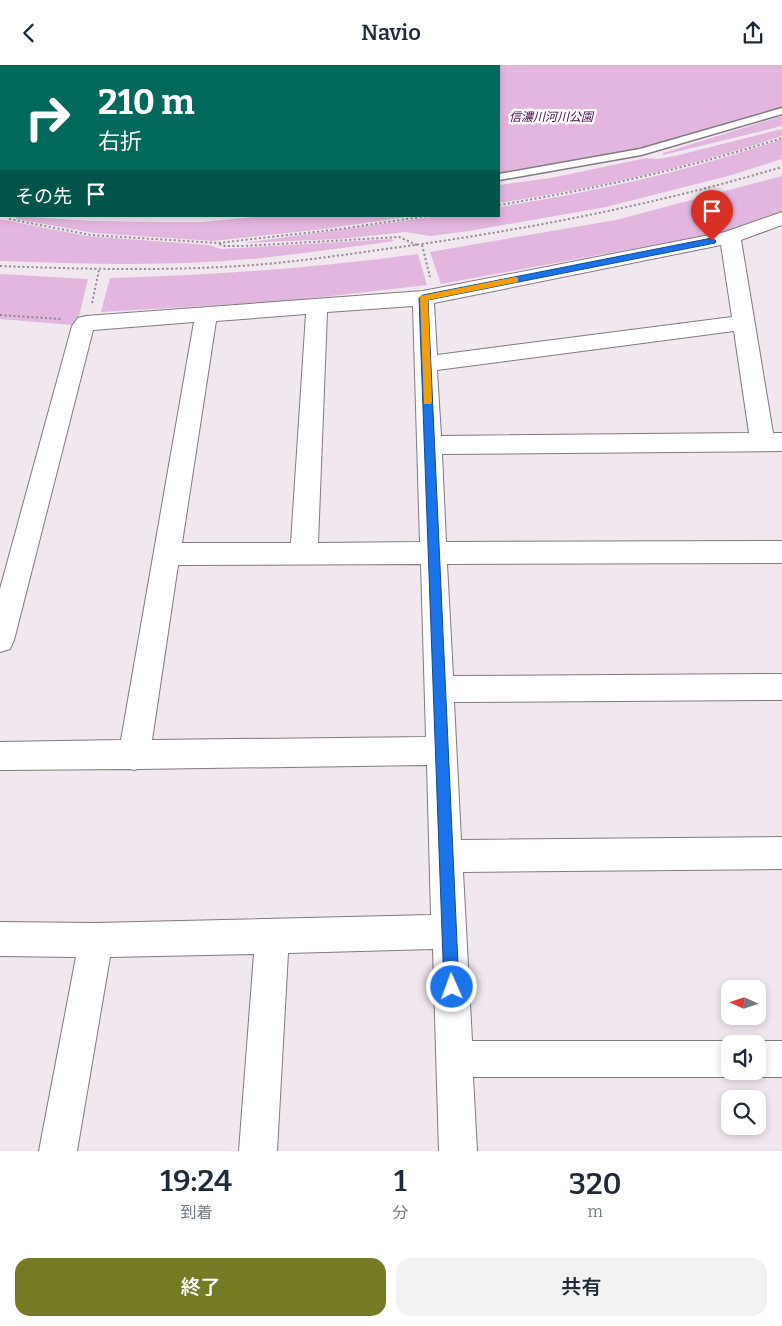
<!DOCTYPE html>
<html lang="ja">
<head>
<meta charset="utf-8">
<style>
  body { margin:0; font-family:Bitter,"Noto Sans JP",serif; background:#f2f2f3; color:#1f2937; height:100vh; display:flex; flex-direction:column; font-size:19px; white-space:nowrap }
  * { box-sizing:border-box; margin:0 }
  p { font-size:16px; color:#747a83 }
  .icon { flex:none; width:28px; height:28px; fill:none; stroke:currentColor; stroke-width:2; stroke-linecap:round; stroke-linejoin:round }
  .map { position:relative; height:1086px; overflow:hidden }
  .details { display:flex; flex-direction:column; background:#fff; flex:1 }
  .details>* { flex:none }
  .top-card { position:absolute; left:0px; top:0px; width:500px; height:152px; box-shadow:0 2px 8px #0003; background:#00695c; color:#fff; overflow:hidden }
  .needle { width:32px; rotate:273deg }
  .controls { position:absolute; left:721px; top:915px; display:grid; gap:10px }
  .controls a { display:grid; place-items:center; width:45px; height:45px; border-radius:10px; background:#fff; box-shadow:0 2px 8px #0003; font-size:25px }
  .pin { position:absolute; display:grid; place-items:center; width:42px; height:42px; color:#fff; margin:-51px -21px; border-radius:50% 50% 50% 0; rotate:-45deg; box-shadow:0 0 5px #0007 }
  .pin .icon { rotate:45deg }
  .me { position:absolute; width:55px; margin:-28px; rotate:358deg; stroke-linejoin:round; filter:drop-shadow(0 0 4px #0008) }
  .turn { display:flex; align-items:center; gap:18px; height:105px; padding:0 15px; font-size:22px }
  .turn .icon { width:65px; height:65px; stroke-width:2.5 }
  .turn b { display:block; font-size:35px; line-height:42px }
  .then { display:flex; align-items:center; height:48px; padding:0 15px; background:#0003; gap:10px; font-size:19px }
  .eta { display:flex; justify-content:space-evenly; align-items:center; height:85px; text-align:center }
  .eta b { font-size:30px; font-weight:600; line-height:35px }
  .cta { display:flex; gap:10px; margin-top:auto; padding:10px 15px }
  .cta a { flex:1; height:58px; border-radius:15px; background:#757b25; color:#fff; font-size:20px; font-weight:600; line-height:58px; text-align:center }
  .cta a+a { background:#f2f2f3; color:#1f2937 }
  header { display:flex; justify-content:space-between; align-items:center; height:65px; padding:0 15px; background:#fff; font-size:22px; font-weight:600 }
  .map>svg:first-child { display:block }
  .green { fill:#e2b6df }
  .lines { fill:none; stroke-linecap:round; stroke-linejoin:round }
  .service-casing { stroke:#827a81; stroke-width:3 }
  .minor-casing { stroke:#827a81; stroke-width:2 }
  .path { stroke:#90898f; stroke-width:2; stroke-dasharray:2 2.5; stroke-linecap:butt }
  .service { fill:#fff; fill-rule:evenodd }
  .minor { fill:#fff; fill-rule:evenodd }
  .route { fill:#1a73e8; stroke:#114b97 }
  .slow { fill:#f59e0b }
  .labels { text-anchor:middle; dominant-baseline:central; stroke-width:5; stroke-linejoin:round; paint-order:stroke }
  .far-park-label { font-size:12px; font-style:italic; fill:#480548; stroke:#fff }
</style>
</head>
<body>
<header><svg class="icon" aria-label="back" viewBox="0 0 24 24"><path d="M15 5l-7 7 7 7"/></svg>Navio<svg class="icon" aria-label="share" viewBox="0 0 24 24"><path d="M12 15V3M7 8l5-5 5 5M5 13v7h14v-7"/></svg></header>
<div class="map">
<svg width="782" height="1086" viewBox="0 0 782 1086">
  <rect width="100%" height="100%" fill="#f0e7ef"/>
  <g class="green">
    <polygon points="0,0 782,0 782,46 641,87 499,112 499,1 1,1 1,143"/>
    <polygon points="782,51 782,61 663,90 663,88"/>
    <path d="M 782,64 L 782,71 C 689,102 596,123 499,138 L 499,120 L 551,113 L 646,93 L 658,94 L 675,91 Z"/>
    <path d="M 782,74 L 782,94 L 728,111 L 606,142 L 469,166 L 430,171 L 406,167 L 339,174 L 244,178 L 439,151 L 499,151 L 499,142 C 595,127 689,106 782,74 Z"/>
    <polygon points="782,111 782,149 724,167 441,219 430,187 616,155"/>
    <polygon points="17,151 90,156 157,157 202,157 264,151 413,151 324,164 213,176 94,168 16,154"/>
    <path d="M 0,154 L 87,171 L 209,180 L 221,184 L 392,174 L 394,176 C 350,182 306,188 262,193 C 175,202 87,199 0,196 Z"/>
    <path d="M 418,189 L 427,220 L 288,236 L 101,247 L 110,213 C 214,210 316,203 418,189 Z"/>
    <polygon points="0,209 88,214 79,251 80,254 72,260 0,254"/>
  </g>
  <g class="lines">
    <defs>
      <g id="service">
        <polygon points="782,43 782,49 641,90 499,115 499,109 640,84"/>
        <rect x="0" y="140" width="1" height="6"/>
      </g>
      <g id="minor">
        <path d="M 782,147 L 782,160 L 741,175 L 773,368 L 782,368 L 782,386 L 442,389 L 446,477 L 782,476 L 782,498 L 447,499 L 453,611 L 782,609 L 782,635 L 454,637 L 461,775 L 782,772 L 782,804 L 463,807 L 472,976 L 730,976 L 737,979 L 730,979 L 730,1006 L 743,1007 L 730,1012 L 473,1012 L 477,1086 L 439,1086 L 433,884 L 288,888 L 277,1086 L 239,1086 L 254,889 L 110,892 L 77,1086 L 39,1086 L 76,892 L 0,891 L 0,857 L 96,858 L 431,850 L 427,700 L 138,704 L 134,705 L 130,704 L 0,705 L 0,677 L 121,675 L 194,257 L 93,265 L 14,575 L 10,584 L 0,587 L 0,524 L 72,261 L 78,253 L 86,251 L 423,226 L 725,167 ZM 721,180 L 732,252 L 437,290 L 434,238 ZM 413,241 L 420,477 L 318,478 L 327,247 ZM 306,249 L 291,478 L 182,478 L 216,256 ZM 734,266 L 749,368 L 441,371 L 437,305 ZM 421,499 L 426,672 L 152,675 L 178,500 Z"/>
        <polygon points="758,976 782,976 782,1012 758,1012 745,1007 758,1006 758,979 751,979"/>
      </g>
    </defs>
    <use href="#service" class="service-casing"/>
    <use href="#minor" class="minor-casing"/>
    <g class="path">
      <path d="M 499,140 C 595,124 689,103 782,73"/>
      <polyline points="9,154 91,170 218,178"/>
      <polyline points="417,180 399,172 243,181 223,181 218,178 340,164 427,151"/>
      <polyline points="422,180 430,212"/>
      <path d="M 0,201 C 79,204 159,206 239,201 C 290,198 342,190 393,183 C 525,165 654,140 782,102"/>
      <polyline points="92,238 99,205"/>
      <polyline points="0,250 61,254"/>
    </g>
    <use href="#service" class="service"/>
    <use href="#minor" class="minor"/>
  </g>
  <polygon class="route" points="712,173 716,176 715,178 428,235 459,922 457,927 452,929 446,927 444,922 419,233 423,230"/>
  <polygon class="slow" points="515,212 518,213 518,217 428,235 432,336 431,339 424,339 420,231"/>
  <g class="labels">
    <g class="far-park-label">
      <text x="551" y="52">信濃川河川公園</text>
    </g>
  </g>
</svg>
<div class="controls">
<a><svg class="needle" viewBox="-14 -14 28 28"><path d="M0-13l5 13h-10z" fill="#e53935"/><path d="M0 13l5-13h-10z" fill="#747a83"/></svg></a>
<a><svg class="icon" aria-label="sound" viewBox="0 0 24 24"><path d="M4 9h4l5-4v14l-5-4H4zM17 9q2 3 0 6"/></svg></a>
<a><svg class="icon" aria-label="search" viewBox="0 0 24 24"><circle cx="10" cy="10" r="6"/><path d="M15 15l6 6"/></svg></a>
</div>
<div class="pin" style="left:712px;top:176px;background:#d93025"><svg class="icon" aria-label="arrive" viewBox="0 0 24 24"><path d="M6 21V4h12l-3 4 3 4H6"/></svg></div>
<svg class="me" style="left:452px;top:922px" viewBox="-20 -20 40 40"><circle r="17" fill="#1a73e8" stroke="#fff" stroke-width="3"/><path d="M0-11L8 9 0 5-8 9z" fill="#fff"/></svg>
<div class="top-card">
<div class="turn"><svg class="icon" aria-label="right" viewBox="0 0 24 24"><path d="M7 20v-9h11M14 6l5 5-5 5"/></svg><div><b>210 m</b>右折</div></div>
<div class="then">その先<svg class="icon" aria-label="arrive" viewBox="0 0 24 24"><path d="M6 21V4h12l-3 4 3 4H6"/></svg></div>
</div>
</div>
<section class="details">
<div class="eta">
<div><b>19:24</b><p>到着</p></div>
<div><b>1</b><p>分</p></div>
<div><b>320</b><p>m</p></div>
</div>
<div class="cta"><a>終了</a><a>共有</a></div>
</section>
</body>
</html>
